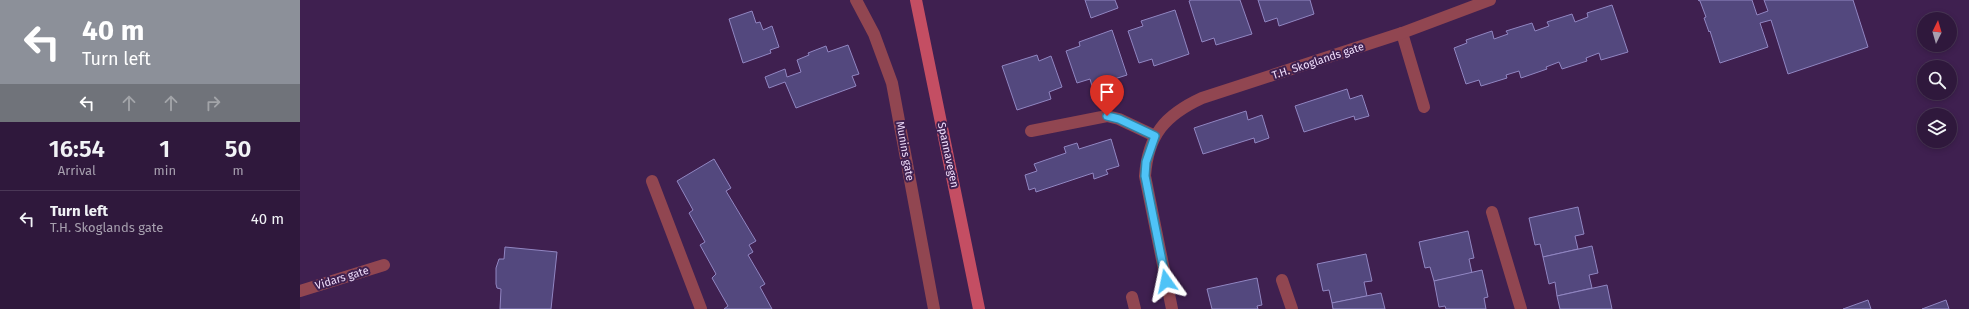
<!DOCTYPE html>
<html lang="en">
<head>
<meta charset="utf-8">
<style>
  body { margin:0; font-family:"Fira Sans",sans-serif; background:#3b2547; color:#f1f3f6; height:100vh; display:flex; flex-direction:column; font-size:15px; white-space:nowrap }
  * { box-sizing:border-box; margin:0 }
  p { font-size:13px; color:#a7a0af }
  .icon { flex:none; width:22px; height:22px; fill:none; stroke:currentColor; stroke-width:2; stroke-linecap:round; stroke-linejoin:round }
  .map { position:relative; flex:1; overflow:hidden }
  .details { display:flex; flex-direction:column; background:#2f183c; width:300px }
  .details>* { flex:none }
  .hud { background:#8c9099; color:#fff; overflow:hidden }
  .needle { width:26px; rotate:5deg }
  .fabs { position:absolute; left:1617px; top:12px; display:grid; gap:8px }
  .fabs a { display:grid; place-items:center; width:40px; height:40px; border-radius:50%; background:#2f183c; box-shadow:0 2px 6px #0003,0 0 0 1px #4a3756; font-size:20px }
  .pin { position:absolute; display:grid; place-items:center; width:34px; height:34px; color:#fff; margin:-41px -17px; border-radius:50% 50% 50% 0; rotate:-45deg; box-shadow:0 0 4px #0007 }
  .pin .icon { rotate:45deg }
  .me { position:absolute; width:44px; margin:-22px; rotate:348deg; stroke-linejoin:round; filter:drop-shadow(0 0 3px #0008) }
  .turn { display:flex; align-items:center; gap:14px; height:84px; padding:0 16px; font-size:18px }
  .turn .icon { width:52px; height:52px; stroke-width:2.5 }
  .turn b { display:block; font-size:28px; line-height:34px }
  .lanes { display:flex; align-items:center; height:38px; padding:0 16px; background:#0003; justify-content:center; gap:20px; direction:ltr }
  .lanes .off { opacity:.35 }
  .eta { display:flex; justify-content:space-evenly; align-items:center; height:68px; text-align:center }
  .eta b { font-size:24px; font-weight:600; line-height:28px }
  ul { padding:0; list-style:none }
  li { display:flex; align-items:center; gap:12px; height:56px; padding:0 16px; border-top:1px solid #4a3756 }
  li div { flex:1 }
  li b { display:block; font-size:15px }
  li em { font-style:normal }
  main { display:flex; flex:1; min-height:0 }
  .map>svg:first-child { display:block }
  .building { fill:#53487e; stroke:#9186c2 }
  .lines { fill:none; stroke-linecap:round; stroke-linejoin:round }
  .lane { stroke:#914651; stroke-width:12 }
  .street { stroke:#914651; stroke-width:12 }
  .secondary { stroke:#c44e63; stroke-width:12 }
  .route-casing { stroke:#337fa1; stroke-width:10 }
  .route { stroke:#4fc3f7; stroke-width:7 }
  .labels { text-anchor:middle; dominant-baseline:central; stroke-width:4; stroke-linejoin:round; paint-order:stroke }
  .street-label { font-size:11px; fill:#efddfb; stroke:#3f2050 }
</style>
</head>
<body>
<main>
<section class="details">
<div class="hud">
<div class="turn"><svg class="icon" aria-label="left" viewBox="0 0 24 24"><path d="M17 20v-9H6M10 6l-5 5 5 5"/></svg><div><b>40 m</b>Turn left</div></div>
<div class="lanes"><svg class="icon" aria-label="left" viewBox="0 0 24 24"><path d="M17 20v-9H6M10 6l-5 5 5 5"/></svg><svg class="icon off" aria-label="ahead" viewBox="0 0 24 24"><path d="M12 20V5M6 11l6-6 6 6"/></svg><svg class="icon off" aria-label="ahead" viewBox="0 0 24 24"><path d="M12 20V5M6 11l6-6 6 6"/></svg><svg class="icon off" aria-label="right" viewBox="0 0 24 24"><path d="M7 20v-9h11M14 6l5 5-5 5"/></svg></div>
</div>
<div class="eta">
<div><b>16:54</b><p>Arrival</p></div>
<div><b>1</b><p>min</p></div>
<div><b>50</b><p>m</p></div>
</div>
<ul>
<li><svg class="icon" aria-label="left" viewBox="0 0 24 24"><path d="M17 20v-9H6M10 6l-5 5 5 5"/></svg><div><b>Turn left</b><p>T.H. Skoglands gate</p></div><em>40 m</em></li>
</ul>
</section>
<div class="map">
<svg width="1669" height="309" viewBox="0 0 1669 309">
  <rect width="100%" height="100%" fill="#3f2050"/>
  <g class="building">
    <polygon points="785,0 815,0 818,8 791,18"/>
    <polygon points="891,0 940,0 952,34 916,45 914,38 902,42 889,1"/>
    <polygon points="958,0 1010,0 1014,14 979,26 977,18 965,22"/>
    <polygon points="1398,0 1452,0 1457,15 1468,11 1464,0 1553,0 1568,47 1488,74 1471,20 1460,23 1468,47 1420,63 1410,31 1409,32 1404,18 1406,17 1400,1"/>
    <polygon points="1312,5 1328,52 1301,60 1299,53 1286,58 1287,61 1262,69 1259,62 1246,67 1247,69 1221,78 1219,71 1206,75 1207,78 1181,86 1179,80 1166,84 1154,48 1167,43 1166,40 1192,31 1194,39 1208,34 1206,31 1232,23 1235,31 1249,26 1247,22 1272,14 1275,22 1288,17 1287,13"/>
    <polygon points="875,10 889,54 854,66 852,59 839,63 828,31 843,26 841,21"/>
    <polygon points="452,11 456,23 460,22 463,30 472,26 479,47 470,50 471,53 443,63 429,19"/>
    <polygon points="812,30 827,75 792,86 790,79 777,83 766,51 780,46 779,42"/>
    <polygon points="548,45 559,74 552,76 556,86 496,108 485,82 469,88 465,77 485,69 487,77 501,72 497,60 509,55 508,53 526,46 528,52"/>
    <polygon points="737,55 739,61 751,56 762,87 749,92 751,99 717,110 702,66"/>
    <polygon points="1047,89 1050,99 1062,95 1069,116 1055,120 1054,116 1004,132 995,106"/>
    <polygon points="946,111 948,120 962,115 969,138 955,143 954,138 903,154 894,128"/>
    <polygon points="811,139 819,166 806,170 808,174 794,179 793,173 736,192 735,188 729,190 725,175 737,171 734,164 766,153 764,147 777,143 779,149"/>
    <polygon points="414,159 431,188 426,191 456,241 449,245 453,252 448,255 465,284 460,287 472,309 424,309 428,306 412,278 416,274 400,245 405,242 389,213 393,210 377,181"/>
    <polygon points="1278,207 1284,234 1275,236 1278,249 1243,257 1240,244 1235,245 1229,218"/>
    <polygon points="1168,231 1174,258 1169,259 1172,273 1134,281 1130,267 1125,268 1119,242"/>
    <polygon points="1292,246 1298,273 1289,275 1292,288 1257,296 1255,282 1249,284 1243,257"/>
    <polygon points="205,247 257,252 251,309 200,309 201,289 197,288 196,284 196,268 199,259 204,259"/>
    <polygon points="1066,254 1072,281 1064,282 1067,296 1032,303 1029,290 1023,291 1017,264"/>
    <polygon points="1182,270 1188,297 1184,298 1186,309 1146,309 1145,306 1139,307 1134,281"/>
    <polygon points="957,278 962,305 957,306 958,309 912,309 907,289"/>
    <polygon points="1307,285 1312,309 1260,309 1257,296"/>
    <polygon points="1081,293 1085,309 1033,309 1032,303"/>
    <polygon points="1568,300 1571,309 1543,309"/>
    <polygon points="1646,300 1649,309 1622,309"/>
  </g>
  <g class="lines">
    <g class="lane">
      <polyline points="1102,33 1124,107"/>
      <polyline points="731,131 807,116 819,119 855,136"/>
      <polyline points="352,181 401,309"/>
      <polyline points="832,297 835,309"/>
    </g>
    <g class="street">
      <polyline points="556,0 574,34 592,83 634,309"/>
      <polyline points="1192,212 1221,309"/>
      <polyline points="982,280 992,309"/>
      <polyline points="0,291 84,265"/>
      <path d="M 872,309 L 845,176 C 848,135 865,115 902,98 L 1102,33 L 1190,0"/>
    </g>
    <polyline class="secondary" points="616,0 679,309"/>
  </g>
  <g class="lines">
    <defs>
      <polyline id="route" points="807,116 819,119 855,136 846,162 845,176 866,281"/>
    </defs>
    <use href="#route" class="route-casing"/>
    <use href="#route" class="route"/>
  </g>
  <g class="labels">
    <g class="street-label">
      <text transform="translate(1018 61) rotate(-18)">T.H. Skoglands gate</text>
      <text transform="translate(605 151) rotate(80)">Munins gate</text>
      <text transform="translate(648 155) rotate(78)">Spannavegen</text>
      <text transform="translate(42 278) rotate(-17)">Vidars gate</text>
    </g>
  </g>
</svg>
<div class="fabs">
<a><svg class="needle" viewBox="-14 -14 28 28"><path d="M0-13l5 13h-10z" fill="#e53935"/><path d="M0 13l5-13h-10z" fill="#a7a0af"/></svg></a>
<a><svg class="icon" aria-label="search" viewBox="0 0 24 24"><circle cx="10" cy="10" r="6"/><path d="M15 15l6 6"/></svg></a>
<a><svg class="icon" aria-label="layers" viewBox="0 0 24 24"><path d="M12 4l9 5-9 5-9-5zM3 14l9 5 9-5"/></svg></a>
</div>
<div class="pin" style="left:807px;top:116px;background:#d93025"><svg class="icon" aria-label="arrive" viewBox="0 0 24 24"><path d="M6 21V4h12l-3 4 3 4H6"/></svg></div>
<svg class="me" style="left:866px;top:281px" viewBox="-20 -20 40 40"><path d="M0-17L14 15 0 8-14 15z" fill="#4fc3f7" stroke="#fff" stroke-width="4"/></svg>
</div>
</main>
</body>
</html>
